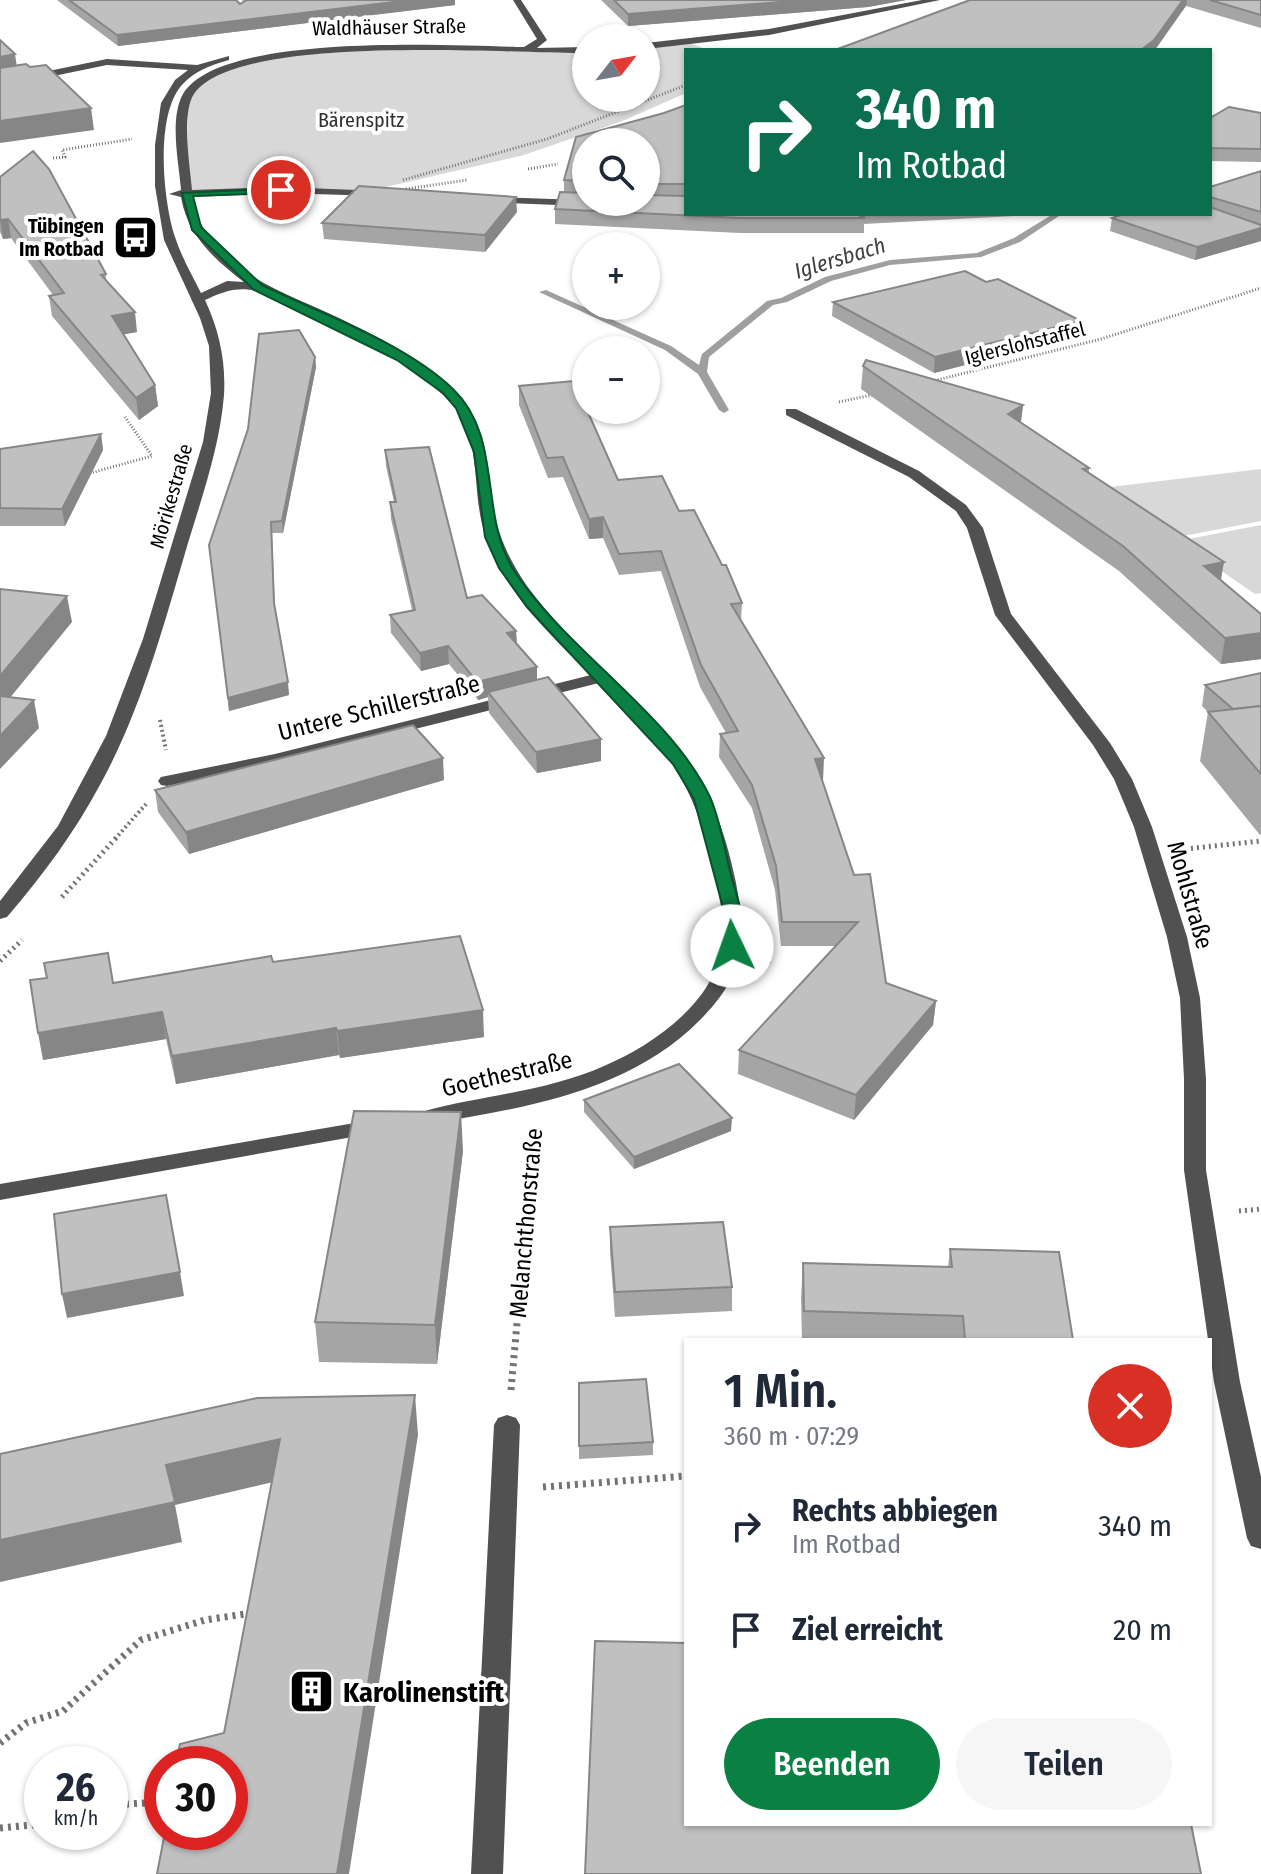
<!DOCTYPE html>
<html lang="de">
<head>
<meta charset="utf-8">
<style>
  body { margin:0; font-family:"Fira Sans Condensed",sans-serif; background:#f6f6f7; color:#1f2937; height:100vh; display:flex; flex-direction:column; font-size:30px; white-space:nowrap }
  * { box-sizing:border-box; margin:0 }
  p { font-size:26px; color:#747a83 }
  .icon { flex:none; width:44px; height:44px; fill:none; stroke:currentColor; stroke-width:2; stroke-linecap:round; stroke-linejoin:round }
  .map { position:relative; flex:1; overflow:hidden }
  .side { position:absolute; left:684px; top:1338px; width:528px; height:488px; display:flex; flex-direction:column; background:#fff; border-radius:0px; box-shadow:0 2px 6px #0004 }
  .side>* { flex:none }
  .banner { position:absolute; left:684px; top:48px; width:528px; height:168px; border-radius:0px; box-shadow:0 2px 6px #0004; background:#0b6e4f; color:#fff; overflow:hidden }
  .needle { width:52px; rotate:59deg }
  .controls { position:absolute; left:572px; top:24px; display:grid; gap:16px }
  .controls a { display:grid; place-items:center; width:88px; height:88px; border-radius:50%; background:#fff; box-shadow:0 2px 6px #0004; font-size:40px }
  .speed { position:absolute; left:24px; top:1746px; display:flex; gap:16px; font-size:40px; font-weight:700; text-align:center }
  .speed>* { display:grid; place-content:center; width:104px; height:104px; border-radius:50%; background:#fff; box-shadow:0 2px 6px #0004; line-height:1 }
  .speed small { font-size:20px; font-weight:400 }
  .speed .limit { border:12px solid #d22; background:#fff; color:#111 }
  .pin { position:absolute; display:grid; place-items:center; width:68px; height:68px; color:#fff; margin:-34px; border:4px solid #fff; border-radius:50%; box-shadow:0 2px 8px #0007 }
  .me { position:absolute; width:88px; margin:-44px; rotate:357deg; stroke-linejoin:round; filter:drop-shadow(0 0 6px #0008) }
  .turn { display:flex; align-items:center; gap:28px; height:168px; padding:0 40px; font-size:36px }
  .turn .icon { width:104px; height:104px; stroke-width:2.5 }
  .turn b { display:block; font-size:56px; line-height:68px }
  .round { display:grid; place-items:center; flex:none; width:84px; height:84px; border-radius:42px; background:#f6f6f7 }
  .summary { display:flex; align-items:center; justify-content:space-between; height:136px; padding:0 40px }
  h1 { font-size:48px; font-weight:600; line-height:60px }
  .action { display:flex; gap:16px; margin-top:auto; padding:16px 40px }
  .action a { flex:1; height:92px; border-radius:48px; background:#0b8043; color:#fff; font-size:32px; font-weight:600; line-height:92px; text-align:center }
  .action a+a { background:#f6f6f7; color:#1f2937 }
  ul { padding:0; list-style:none }
  li { display:flex; align-items:center; gap:24px; height:104px; padding:0 40px }
  li div { flex:1 }
  li b { display:block; font-size:30px }
  li em { font-style:normal }
  .map>svg:first-child { display:block }
  .green { fill:#d8d8d8 }
  .lines { fill:none; stroke-linecap:round; stroke-linejoin:round }
  .stream { fill:#9f9f9f; fill-rule:evenodd }
  .path-far3 { stroke:#737373; stroke-width:3; stroke-dasharray:1 2; stroke-linecap:butt }
  .path-far2 { stroke:#737373; stroke-width:4; stroke-dasharray:2 3; stroke-linecap:butt }
  .path-far1 { stroke:#737373; stroke-width:5; stroke-dasharray:2 4; stroke-linecap:butt }
  .path { stroke:#737373; stroke-width:7; stroke-dasharray:3 5; stroke-linecap:butt }
  .minor { fill:#515151; fill-rule:evenodd }
  .wall { fill:#a5a5a5; fill-rule:evenodd }
  .shaded-wall { fill:#868686 }
  .building { fill:#c0c0c0; stroke:#868686; stroke-width:2 }
  .route { fill:#0b8043; stroke:#07532c; stroke-width:2 }
  .labels { text-anchor:middle; dominant-baseline:central; stroke-width:8; stroke-linejoin:round; paint-order:stroke }
  .far-street-label { font-size:20px; fill:#000; stroke:#fff }
  .far-park-label { font-size:20px; fill:#2f2f2f; stroke:#fff }
  .far-poi-label { font-size:20px; font-weight:bold; fill:#000; stroke:#fff; text-anchor:end }
  .far-water-label { font-size:22px; font-style:italic; fill:#404040; stroke:#fff }
  .street-label { font-size:24px; fill:#000; stroke:#fff }
  .near-poi-label { font-size:28px; font-weight:bold; fill:#000; stroke:#fff; text-anchor:start }
</style>
</head>
<body>
<div class="map">
<svg width="1261" height="1874" viewBox="0 0 1261 1874">
  <rect width="100%" height="100%" fill="#fff"/>
  <g class="green">
    <polygon points="689,43 708,50 686,50 686,93 625,120 524,155 373,190 187,193 188,95 219,71 286,55 406,49 586,51 586,98 646,98 646,47"/>
    <polygon points="1261,469 1261,521 1173,538 1102,488"/>
    <polygon points="1261,525 1261,593 1255,594 1178,541"/>
  </g>
  <g class="lines">
    <polygon class="stream" points="1053,214 1062,214 1020,242 981,257 890,265 831,281 787,302 773,305 709,357 707,372 729,410 724,413 719,410 698,374 665,350 539,292 546,290 671,346 699,365 702,354 767,301 781,298 825,277 890,260 977,253 1014,238"/>
    <g class="path-far3">
      <polyline points="53,158 65,157 62,150 132,139"/>
      <polyline points="528,169 558,164"/>
      <polyline points="403,180 547,139 686,85"/>
      <polyline points="406,189 467,180"/>
      <polyline points="929,382 1101,339 1261,288"/>
      <polyline points="839,402 876,394"/>
      <polyline points="87,474 152,456 125,417"/>
    </g>
    <g class="path-far2">
      <polyline points="160,720 166,750"/>
      <polyline points="115,839 146,804"/>
    </g>
    <g class="path-far1">
      <polyline points="1185,849 1261,841"/>
      <polyline points="62,897 117,837"/>
      <polyline points="0,961 22,940"/>
      <polyline points="768,963 771,942"/>
      <polyline points="1239,1211 1261,1209"/>
      <polyline points="520,1292 534,1129"/>
    </g>
    <g class="path">
      <polyline points="511,1390 520,1290"/>
      <polyline points="543,1487 686,1476"/>
      <polyline points="0,1743 26,1723 63,1711 141,1640 205,1620 252,1613"/>
      <polyline points="110,1805 162,1802"/>
      <polyline points="0,1828 42,1824"/>
    </g>
    <g class="minor">
      <path d="M 513,0 L 521,0 L 547,40 L 537,48 L 586,47 L 586,53 C 512,54 236,32 194,94 C 181,113 190,167 192,190 L 281,187 L 382,191 L 384,193 L 378,196 L 281,193 L 193,197 C 204,268 282,291 339,318 C 377,336 418,357 449,386 C 491,425 485,460 494,511 C 499,538 511,563 527,586 C 573,649 639,694 685,757 C 712,794 727,838 736,883 C 740,905 745,929 741,951 C 736,978 719,1001 700,1020 C 629,1092 524,1108 429,1124 L 421,1122 L 418,1117 L 421,1112 C 483,1095 545,1092 604,1066 C 653,1045 716,1002 722,944 C 725,916 718,887 711,860 C 703,826 692,793 672,764 C 652,734 625,708 599,683 L 275,764 L 167,786 L 161,785 L 158,781 L 161,777 L 275,754 L 591,675 C 547,632 497,585 482,524 C 473,486 480,447 458,412 C 433,372 304,303 257,291 C 237,286 222,292 205,300 C 219,330 226,361 224,395 C 220,445 203,494 188,543 C 164,624 142,708 101,783 C 75,832 43,875 7,917 L 0,919 L 0,901 L 58,826 L 106,736 L 143,639 L 203,442 L 211,393 L 209,346 L 200,318 L 164,240 L 155,186 L 155,145 L 161,103 L 175,80 L 188,70 L 107,65 L 0,87 L 0,81 L 107,59 L 197,65 L 229,56 L 229,60 C 211,65 194,71 181,86 C 155,117 163,201 175,237 C 181,256 192,275 201,293 L 227,281 L 244,282 C 215,260 187,235 181,197 L 169,194 L 181,190 C 179,163 169,119 183,94 C 221,31 456,46 524,47 L 537,39 Z"/>
      <polygon points="922,0 940,0 769,35 646,49 646,43 769,29"/>
      <polygon points="490,197 582,200 588,203 582,206 486,202 486,198"/>
      <polygon points="786,409 796,409 919,471 966,505 983,528 1011,614 1110,743 1132,779 1152,827 1187,937 1200,998 1206,1079 1206,1170 1240,1382 1261,1477 1261,1549 1251,1546 1247,1538 1214,1382 1184,1170 1184,1079 1180,998 1167,937 1134,827 1114,779 1093,745 995,615 967,528 956,511 909,477 786,415"/>
      <polygon points="378,1119 386,1121 389,1126 386,1131 0,1200 0,1184"/>
      <polygon points="507,1415 516,1418 520,1425 503,1874 471,1874 494,1425 498,1418"/>
    </g>
  </g>
  <g class="wall">
    <polygon points="57,0 236,0 240,4 244,2 242,0 455,0 455,5 118,46"/>
    <polygon points="601,0 906,0 868,7 628,26"/>
    <polygon points="970,0 1261,0 1261,28 1186,6"/>
    <path d="M 686,105 L 686,214 L 1014,214 L 1014,216 L 864,224 L 864,233 L 740,233 L 555,224 L 555,209 L 560,192 L 564,192 L 564,180 L 576,137 L 664,113 ZM 586,142 L 646,142 L 646,202 L 586,202 Z"/>
    <polygon points="1261,113 1261,162 1210,161 1210,118"/>
    <polygon points="1261,171 1261,241 1195,260 1110,231 1112,218 1210,214 1210,187"/>
    <polygon points="0,177 106,274 106,281 137,332 124,334 155,385 158,406 139,420 52,316 49,296 53,295 11,238 3,239 0,232"/>
    <polygon points="517,212 485,252 324,239 322,223"/>
    <polygon points="833,302 1079,336 934,373 832,316"/>
    <polygon points="315,357 316,367 283,533 272,533 275,609 289,695 229,711 209,545"/>
    <polygon points="863,366 1023,405 1021,422 1089,468 1089,473 1224,562 1221,580 1261,614 1261,659 1221,664 1119,571 861,389"/>
    <polygon points="519,386 618,480 679,511 742,603 741,621 822,781 886,983 936,1001 933,1025 854,1120 738,1074 739,1050 836,946 781,946 775,890 752,808 719,757 720,734 726,733 700,687 661,571 619,575 603,538 589,539 563,477 548,478 519,405"/>
    <polygon points="101,434 103,450 65,526 0,526 0,449"/>
    <polygon points="385,450 467,598 516,631 517,644 537,680 601,761 537,773 489,713 488,697 478,700 449,664 421,671 391,633 390,615 412,610 391,519 390,502 394,502 386,466"/>
    <polygon points="1261,673 1261,834 1260,835 1200,761 1208,712 1202,706 1205,685"/>
    <polygon points="444,780 189,854 158,812 155,790"/>
    <polygon points="273,962 484,1037 340,1058 339,1055 176,1084 166,1039 43,1060 113,983"/>
    <polygon points="584,1100 731,1131 634,1169 584,1112"/>
    <polygon points="463,1151 437,1364 319,1362 315,1322"/>
    <polygon points="610,1227 732,1287 732,1311 615,1317 610,1252"/>
    <polygon points="950,1249 1073,1340 802,1340 801,1298 803,1263 948,1267"/>
    <polygon points="579,1383 653,1442 653,1455 579,1459"/>
  </g>
  <g class="shaded-wall">
    <polygon points="411,0 455,0 455,5 118,46 117,35"/>
    <polygon points="806,0 906,0 868,7 628,26 628,14"/>
    <polygon points="1183,0 1187,0 1186,6 1155,50 1141,50"/>
    <polygon points="15,54 18,74 0,79 0,57"/>
    <polygon points="91,108 94,130 0,143 0,121"/>
    <polygon points="516,197 517,212 485,252 485,235"/>
    <polygon points="8,219 11,238 3,239 0,220"/>
    <polygon points="1261,228 1261,241 1195,260 1197,247"/>
    <polygon points="135,312 137,332 115,336 112,316"/>
    <polygon points="1081,321 1079,336 934,373 935,357"/>
    <polygon points="315,357 316,367 283,533 282,521"/>
    <polygon points="155,385 158,406 139,420 136,398"/>
    <polygon points="1023,405 1020,428 1008,414"/>
    <polygon points="101,434 103,450 65,526 62,509"/>
    <polygon points="603,517 603,538 589,539 589,519"/>
    <polygon points="1224,562 1219,587 1204,566"/>
    <polygon points="67,596 72,622 0,710 0,676"/>
    <polygon points="516,631 517,649 507,633"/>
    <polygon points="1261,633 1261,659 1221,664 1225,638"/>
    <polygon points="448,646 449,664 421,671 420,653"/>
    <polygon points="537,667 537,685 488,692 488,697 478,700 477,682"/>
    <polygon points="288,682 289,695 229,711 228,698"/>
    <polygon points="34,700 39,728 0,769 0,736"/>
    <polygon points="601,739 601,761 537,773 536,752"/>
    <polygon points="443,758 444,780 189,854 186,832"/>
    <polygon points="824,758 823,781 815,759"/>
    <polygon points="936,1001 933,1025 854,1120 856,1095"/>
    <polygon points="483,1010 484,1037 340,1058 337,1031"/>
    <polygon points="162,1012 166,1039 43,1060 38,1033"/>
    <polygon points="336,1028 339,1055 176,1084 172,1056"/>
    <polygon points="461,1112 463,1151 437,1364 435,1325"/>
    <polygon points="732,1118 731,1131 634,1169 634,1157"/>
    <polygon points="180,1272 184,1296 67,1318 62,1294"/>
    <polygon points="415,1395 418,1435 349,1874 337,1874"/>
    <polygon points="280,1439 286,1479 175,1505 182,1542 0,1582 0,1540 166,1465"/>
  </g>
  <g class="building">
    <polygon points="69,0 236,0 240,4 247,0 411,0 117,35"/>
    <polygon points="614,0 806,0 628,14"/>
    <polygon points="970,0 1183,0 1154,40 1141,50 835,50"/>
    <polygon points="1210,0 1261,0 1261,15"/>
    <polygon points="0,40 15,54 0,57"/>
    <polygon points="26,64 30,67 46,65 91,108 0,121 0,68"/>
    <polygon points="686,105 686,184 646,184 646,142 586,142 586,181 564,180 576,137 664,113"/>
    <polygon points="1229,107 1261,113 1261,149 1210,148 1210,118"/>
    <polygon points="33,151 49,169 106,274 101,275 135,312 112,316 155,385 136,398 49,296 64,293 8,219 0,220 0,177"/>
    <polygon points="1261,171 1261,212 1210,197 1210,187"/>
    <polygon points="359,186 516,197 485,235 322,223"/>
    <polygon points="560,192 586,193 586,202 646,202 646,195 686,196 686,214 856,214 865,218 740,218 555,209"/>
    <polygon points="1210,207 1261,225 1261,228 1197,247 1112,218 1123,214 1210,214"/>
    <polygon points="965,271 986,282 998,279 1081,321 935,357 833,302"/>
    <polygon points="299,330 315,357 282,521 271,522 274,603 288,682 228,698 209,545 248,429 259,334"/>
    <polygon points="866,360 1023,405 1008,414 1089,468 1083,469 1224,562 1204,566 1261,614 1261,633 1225,638 1123,546 863,366"/>
    <polygon points="574,381 586,407 586,410 587,410 618,480 662,476 679,511 694,510 722,565 726,565 742,603 731,604 824,758 815,759 854,875 870,874 886,983 936,1001 856,1095 739,1050 858,922 782,922 776,866 752,785 720,734 738,731 701,665 661,551 619,554 603,517 589,519 563,457 547,458 519,386"/>
    <polygon points="101,434 62,509 0,508 0,449"/>
    <polygon points="429,447 467,598 482,595 516,631 507,633 537,667 477,682 448,646 420,653 390,615 415,610 390,502 396,502 385,450"/>
    <polygon points="0,589 67,596 0,676"/>
    <polygon points="1261,673 1261,706 1233,709 1205,685"/>
    <polygon points="548,677 601,739 536,752 488,692"/>
    <polygon points="0,696 34,700 0,736"/>
    <polygon points="1261,706 1261,774 1208,712"/>
    <polygon points="413,725 443,758 186,832 155,790"/>
    <polygon points="460,936 483,1010 337,1031 336,1028 172,1056 162,1012 38,1033 30,980 47,978 44,963 108,953 113,983 271,956 273,962"/>
    <polygon points="679,1064 732,1118 634,1157 584,1100"/>
    <polygon points="354,1111 461,1112 435,1325 315,1322"/>
    <polygon points="166,1195 180,1272 62,1294 54,1214"/>
    <polygon points="723,1222 732,1287 615,1292 610,1227"/>
    <polygon points="950,1249 1059,1252 1073,1340 965,1340 963,1316 804,1311 803,1263 952,1267"/>
    <polygon points="646,1379 653,1442 579,1446 579,1383"/>
    <polygon points="415,1395 337,1874 157,1874 165,1832 230,1832 230,1764 176,1764 180,1744 224,1733 280,1439 166,1465 175,1502 0,1540 0,1454 257,1398"/>
    <polygon points="595,1641 686,1643 686,1824 1191,1824 1201,1874 585,1874"/>
  </g>
  <path class="route" d="M 285,188 L 281,193 L 193,196 L 201,227 L 262,285 C 322,314 405,343 453,389 C 503,437 479,514 513,569 C 564,649 670,713 710,797 C 721,822 725,853 732,879 C 738,898 748,931 739,949 L 732,951 L 723,946 L 722,904 L 694,799 L 673,764 L 527,607 L 499,568 L 485,537 L 474,452 L 456,408 L 443,393 L 397,360 L 254,290 L 192,230 L 182,193 Z"/>
  <defs>
    <symbol id="bus-square" viewBox="-11 -11 22 22"><rect x="-9" y="-9" width="18" height="18" rx="4" fill="#000" stroke="#fff"/><path d="M-5-6H5V4H4V6H2V4H-2V6H-4V4H-5ZM-3.5-4V0h7V-4ZM-3.5 1.2v1.5H-2V1.2ZM2 1.2v1.5H3.5V1.2Z" fill="#fff"/></symbol>
    <symbol id="building-square" viewBox="-11 -11 22 22"><rect x="-9" y="-9" width="18" height="18" rx="4" fill="#000" stroke="#fff"/><path d="M-4-6H4V6H1V3H-1V6H-4ZM-2.5-4.3h1.7v1.8h-1.7ZM.8-4.3h1.7v1.8H.8ZM-2.5-1h1.7V.8h-1.7ZM.8-1h1.7V.8H.8Z" fill="#fff"/></symbol>
  </defs>
  <g fill-rule="evenodd">
    <use href="#bus-square" x="110" y="212" width="51" height="51"/>
    <use href="#building-square" x="286" y="1666" width="51" height="51"/>
  </g>
  <g class="labels">
    <g class="far-street-label">
      <text transform="translate(389 27) rotate(-1)">Waldhäuser Straße</text>
      <text transform="translate(1025 343) rotate(-14)">Iglerslohstaffel</text>
      <text transform="translate(171 496) rotate(-74)">Mörikestraße</text>
    </g>
    <g class="far-park-label">
      <text x="361" y="120">Bärenspitz</text>
    </g>
    <g class="far-poi-label">
      <text x="104" y="226">Tübingen<tspan x="104" dy="23">Im Rotbad</tspan></text>
    </g>
    <g class="far-water-label">
      <text transform="translate(840 258) rotate(-17)">Iglersbach</text>
    </g>
    <g class="street-label">
      <text transform="translate(379 708) rotate(-14)">Untere Schillerstraße</text>
      <text transform="translate(1190 895) rotate(74)">Mohlstraße</text>
      <text transform="translate(507 1074) rotate(-13)">Goethestraße</text>
      <text transform="translate(526 1223) rotate(-85)">Melanchthonstraße</text>
    </g>
    <g class="near-poi-label">
      <text x="343" y="1692">Karolinenstift</text>
    </g>
  </g>
</svg>
<div class="controls">
<a><svg class="needle" viewBox="-14 -14 28 28"><path d="M0-13l5 13h-10z" fill="#e53935"/><path d="M0 13l5-13h-10z" fill="#747a83"/></svg></a>
<a><svg class="icon" aria-label="search" viewBox="0 0 24 24"><circle cx="10" cy="10" r="6"/><path d="M15 15l6 6"/></svg></a>
<a>+</a>
<a>−</a>
</div>
<div class="speed"><div>26<small>km/h</small></div><div class="limit">30</div></div>
<div class="pin" style="left:281px;top:190px;background:#d93025"><svg class="icon" aria-label="arrive" viewBox="0 0 24 24"><path d="M6 21V4h12l-3 4 3 4H6"/></svg></div>
<svg class="me" style="left:732px;top:946px" viewBox="-20 -20 40 40"><circle r="19" fill="#fff"/><path d="M0-13L10 11 0 6-10 11z" fill="#0b8043"/></svg>
<div class="banner">
<div class="turn"><svg class="icon" aria-label="right" viewBox="0 0 24 24"><path d="M7 20v-9h11M14 6l5 5-5 5"/></svg><div><b>340 m</b>Im Rotbad</div></div>
</div>
<section class="side">
<div class="summary"><div><h1>1 Min.</h1><p>360 m · 07:29</p></div><a class="round" style="background:#d93025;color:#fff"><svg class="icon" aria-label="close" viewBox="0 0 24 24"><path d="M6 6l12 12M18 6L6 18"/></svg></a></div>
<ul>
<li><svg class="icon" aria-label="right" viewBox="0 0 24 24"><path d="M7 20v-9h11M14 6l5 5-5 5"/></svg><div><b>Rechts abbiegen</b><p>Im Rotbad</p></div><em>340 m</em></li>
<li><svg class="icon" aria-label="arrive" viewBox="0 0 24 24"><path d="M6 21V4h12l-3 4 3 4H6"/></svg><div><b>Ziel erreicht</b></div><em>20 m</em></li>
</ul>
<div class="action"><a>Beenden</a><a>Teilen</a></div>
</section>
</div>
</body>
</html>
